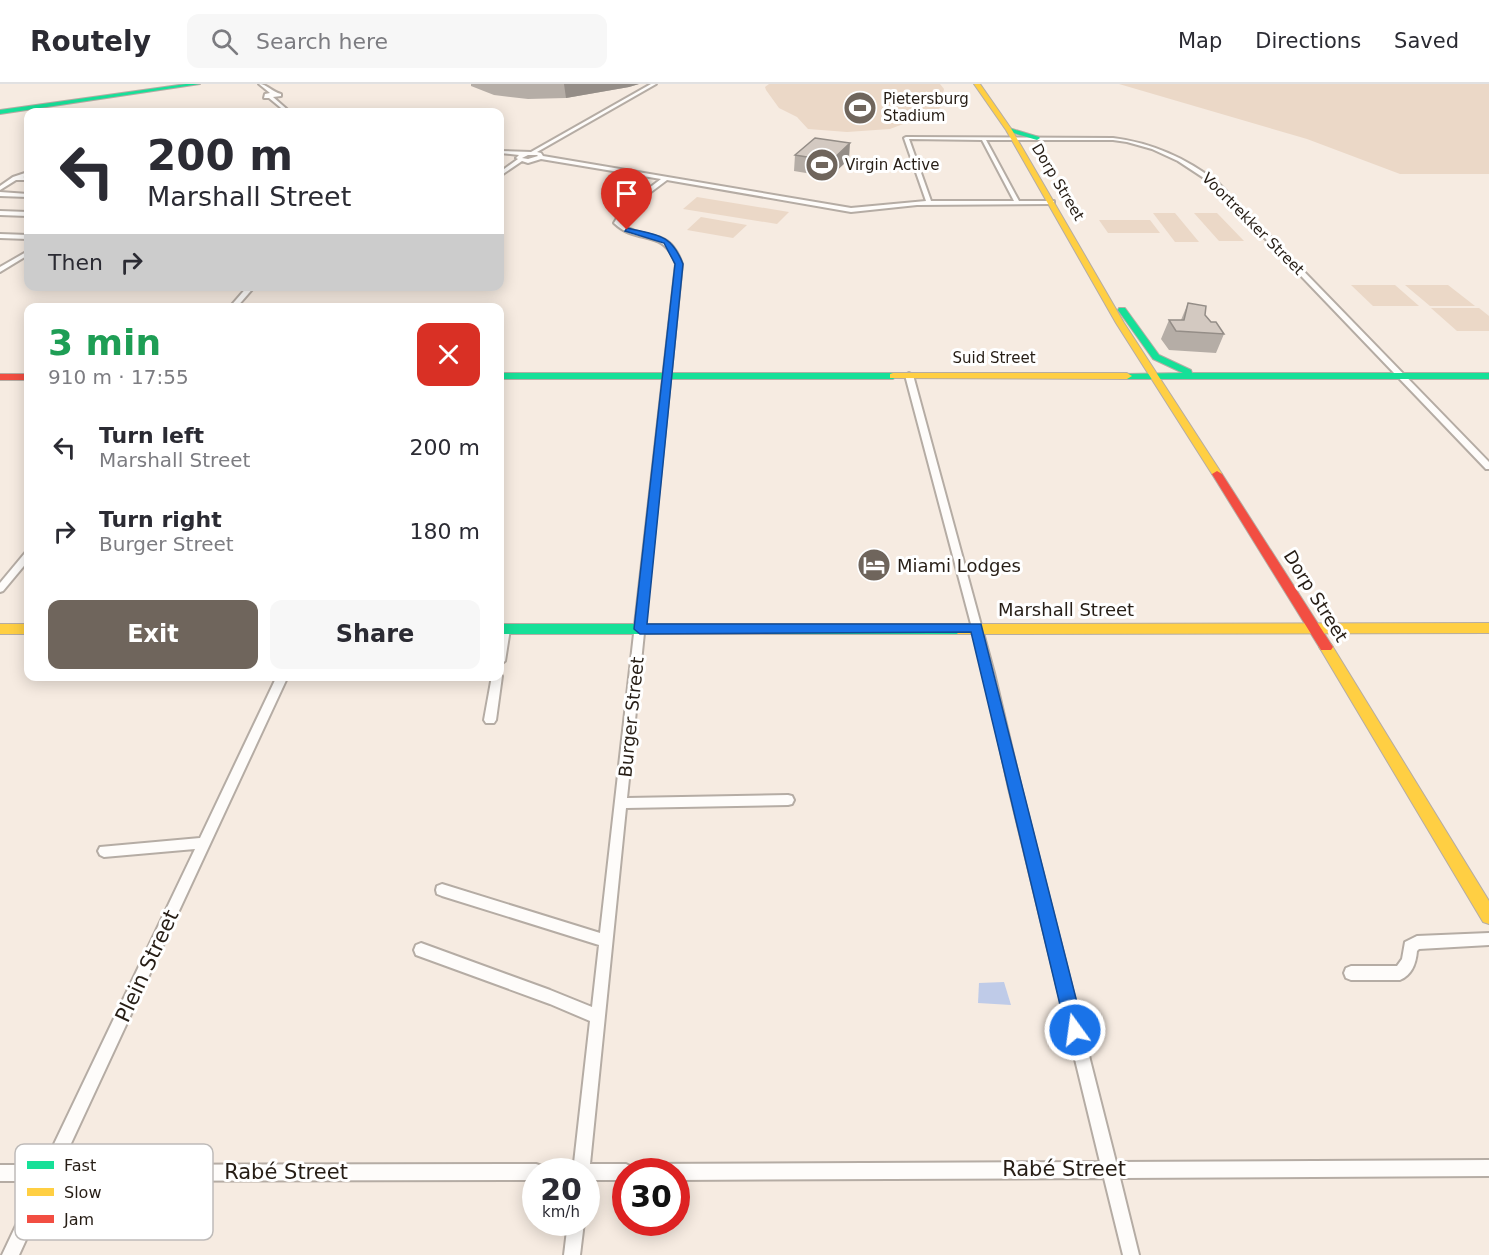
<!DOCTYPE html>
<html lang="en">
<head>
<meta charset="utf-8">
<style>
  body { margin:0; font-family:"DejaVu Sans",sans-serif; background:#f7f7f7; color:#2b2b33; height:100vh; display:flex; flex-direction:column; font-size:22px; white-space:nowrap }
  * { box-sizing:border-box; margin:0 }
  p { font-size:20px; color:#7c7c81 }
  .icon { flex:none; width:33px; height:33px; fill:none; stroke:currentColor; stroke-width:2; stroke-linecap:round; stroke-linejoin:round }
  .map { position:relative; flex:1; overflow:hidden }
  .sheet { position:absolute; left:24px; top:219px; width:480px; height:378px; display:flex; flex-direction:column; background:#fff; border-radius:12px; box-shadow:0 3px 15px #0003 }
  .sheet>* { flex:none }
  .hud { position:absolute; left:24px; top:24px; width:480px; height:183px; border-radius:12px; box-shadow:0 3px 15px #0003; background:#fff; color:#2b2b33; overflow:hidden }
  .speed { position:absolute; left:522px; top:1074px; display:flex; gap:12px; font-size:30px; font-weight:700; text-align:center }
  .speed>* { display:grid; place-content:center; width:78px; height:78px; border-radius:50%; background:#fff; box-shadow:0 3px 15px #0003; line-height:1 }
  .speed small { font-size:15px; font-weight:400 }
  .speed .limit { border:9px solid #d22; background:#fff; color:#111 }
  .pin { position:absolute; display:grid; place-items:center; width:51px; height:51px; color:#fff; margin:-62px -26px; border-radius:50% 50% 50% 0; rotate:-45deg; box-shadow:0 0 6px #0007 }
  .pin .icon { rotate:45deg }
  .me { position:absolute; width:66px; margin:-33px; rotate:346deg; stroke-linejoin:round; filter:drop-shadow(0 0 4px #0008) }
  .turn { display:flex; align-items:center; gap:21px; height:126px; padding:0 24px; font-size:27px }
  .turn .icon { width:78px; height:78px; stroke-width:2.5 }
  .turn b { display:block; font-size:42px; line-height:51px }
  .then { display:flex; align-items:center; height:57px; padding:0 24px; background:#0003; gap:12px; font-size:22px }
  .round { display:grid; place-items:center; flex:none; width:63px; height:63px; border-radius:12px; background:#f7f7f7 }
  .head { display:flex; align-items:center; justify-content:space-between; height:102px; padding:0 24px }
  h1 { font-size:36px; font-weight:700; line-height:45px; color:#1e9e55 }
  .action { display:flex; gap:12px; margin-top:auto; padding:12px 24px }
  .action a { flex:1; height:69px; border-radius:12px; background:#6f655c; color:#fff; font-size:24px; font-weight:700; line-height:69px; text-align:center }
  .action a+a { background:#f7f7f7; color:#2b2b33 }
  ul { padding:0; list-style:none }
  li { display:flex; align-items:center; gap:18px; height:84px; padding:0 24px }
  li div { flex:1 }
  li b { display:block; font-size:22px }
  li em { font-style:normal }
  header { display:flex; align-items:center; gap:36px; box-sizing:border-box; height:84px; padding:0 30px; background:#fff; border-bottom:2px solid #e1e1e2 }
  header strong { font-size:28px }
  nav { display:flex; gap:33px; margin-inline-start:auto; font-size:21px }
  .search { width:420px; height:54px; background:#f7f7f7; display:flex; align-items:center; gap:15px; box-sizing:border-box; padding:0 21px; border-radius:12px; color:#7c7c81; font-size:22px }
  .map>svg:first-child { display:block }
  .green { fill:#ebd8c7 }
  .water { fill:#bfcbe8 }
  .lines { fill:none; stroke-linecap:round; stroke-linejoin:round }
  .street-casing { stroke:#b5aca4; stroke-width:4 }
  .fast-casing { stroke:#b5aca4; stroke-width:2 }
  .slow-casing { stroke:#b5aca4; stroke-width:2 }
  .jam-casing { stroke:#b5aca4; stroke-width:2 }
  .street { fill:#fefcfa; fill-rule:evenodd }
  .fast { fill:#16e098; fill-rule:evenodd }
  .slow { fill:#ffcf43; fill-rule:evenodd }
  .jam { fill:#f24e42; fill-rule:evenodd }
  .wall { fill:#b5ada6 }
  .shaded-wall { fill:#948d87 }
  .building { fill:#d3c9c1; stroke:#948d87; stroke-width:1.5 }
  .route { fill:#1a73e8; stroke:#114b97; stroke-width:1.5 }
  .labels { text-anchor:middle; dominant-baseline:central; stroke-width:6; stroke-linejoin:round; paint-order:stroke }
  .far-poi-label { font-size:15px; fill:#261d15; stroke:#fff; text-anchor:start }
  .far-street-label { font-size:15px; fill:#261d15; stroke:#fff }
  .poi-label { font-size:18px; fill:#261d15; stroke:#fff; text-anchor:start }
  .street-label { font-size:18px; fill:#261d15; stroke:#fff }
  .near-street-label { font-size:21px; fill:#261d15; stroke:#fff }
  .key { fill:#fff; stroke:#bebbb9; stroke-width:1.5 }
  .key-label { font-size:16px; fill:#261d15 }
</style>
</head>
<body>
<header>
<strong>Routely</strong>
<div class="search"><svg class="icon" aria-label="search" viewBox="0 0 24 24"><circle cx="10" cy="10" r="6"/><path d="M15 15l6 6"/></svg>Search here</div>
<nav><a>Map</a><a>Directions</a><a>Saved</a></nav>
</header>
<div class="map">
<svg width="1489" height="1171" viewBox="0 0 1489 1171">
  <rect width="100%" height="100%" fill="#f6ebe1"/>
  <g class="green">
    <polygon points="769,0 940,0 944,5 942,14 946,15 940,24 927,31 890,45 847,48 808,45 797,33 779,24 766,6 765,3"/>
    <polygon points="1119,0 1489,0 1489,90 1400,90 1307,55"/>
    <polygon points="697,113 789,128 777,140 683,125"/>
    <polygon points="1153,129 1175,129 1199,158 1175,158"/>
    <polygon points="1194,129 1217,129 1244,157 1219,157"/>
    <polygon points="701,133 747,141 733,154 687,146"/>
    <polygon points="1099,136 1150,136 1160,149 1108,149"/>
    <polygon points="1351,201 1395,201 1419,222 1373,222"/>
    <polygon points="1405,201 1448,201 1475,222 1430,222"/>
    <polygon points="1431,224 1479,224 1489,232 1489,247 1457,247"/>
  </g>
  <polygon class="water" points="1004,898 1011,921 978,919 979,899"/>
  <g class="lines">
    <defs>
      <g id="street">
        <path d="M 259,0 C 267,0 272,8 281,10 L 281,12 L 273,13 L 290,28 L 286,28 L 269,14 L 264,14 L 265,10 L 270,9 Z"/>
        <path d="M 651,0 L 656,0 L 537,68 L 541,69 L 543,72 L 851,124 L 926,117 L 904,54 L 906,53 L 1113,54 C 1152,59 1186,74 1217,98 L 1489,378 L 1489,385 L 1486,385 L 1213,100 L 1178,77 L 1152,65 L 1127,58 L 1113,56 L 986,56 L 1019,117 L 1054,117 L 1054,119 L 1052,120 L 917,121 L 851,128 L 667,96 L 627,126 L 620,139 C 646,159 668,140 682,180 L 627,714 L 788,711 L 792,712 L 794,716 L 792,720 L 788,721 L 626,724 L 590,1080 L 626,1080 L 632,1083 L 638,1080 L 1100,1078 L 1009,704 L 984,589 L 905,291 L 909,289 L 913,291 L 994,589 L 1021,704 L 1116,1078 L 1489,1076 L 1489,1092 L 1120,1094 L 1139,1171 L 1123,1171 L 1104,1094 L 676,1096 L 676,1088 L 626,1088 L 626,1096 L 586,1096 L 586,1088 L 573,1088 L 590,937 L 550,920 L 416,871 L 414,866 L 416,861 L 421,859 L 550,906 L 592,923 L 599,861 L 442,812 L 437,810 L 436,806 L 437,802 L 442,800 L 600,849 L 676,180 C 663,143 638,162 614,139 L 623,124 L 661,95 L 541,75 L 528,79 L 522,77 L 500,92 L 500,88 L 518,75 L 516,74 L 519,71 L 500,69 L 500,67 L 531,68 ZM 909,55 L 982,56 L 1014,117 L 931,117 ZM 528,71 L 537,71 L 538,72 L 528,75 L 522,74 Z"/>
        <polygon points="28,88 28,92 23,93 28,94 28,96 16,96 0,106 0,102 13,93"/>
        <polygon points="0,108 28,110 28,113 0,112"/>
        <polygon points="0,127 28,128 28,132 0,131"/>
        <polygon points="0,150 28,151 28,155 0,154"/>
        <polygon points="28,167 28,171 0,188 0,183"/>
        <polygon points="248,202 255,202 236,224 229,224"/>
        <polygon points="28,468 28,477 3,507 0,508 0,499 25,469"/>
        <polygon points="505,541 510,545 505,577 500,581 500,548 501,542"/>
        <polygon points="500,589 502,592 496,636 494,639 486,639 484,636 492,592 500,592"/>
        <polygon points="277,592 288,592 61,1081 536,1080 542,1082 544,1088 536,1088 536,1096 53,1097 19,1171 2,1171 37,1097 0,1097 0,1081 44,1081 195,765 104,773 100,771 98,767 100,763 200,754"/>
        <path d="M 1489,849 L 1489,861 L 1419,865 L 1417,867 C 1416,879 1412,891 1400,896 L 1351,896 L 1346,894 L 1344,889 L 1346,884 L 1351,882 L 1397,882 L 1402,875 L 1405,858 L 1417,852 Z"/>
        <polygon points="568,1138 584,1138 580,1171 564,1171"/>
      </g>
      <g id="fast">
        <polygon points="186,0 200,0 0,30 0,26"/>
        <polygon points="1009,44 1039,53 1040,54 1037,56 1007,47"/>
        <polygon points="1119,224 1125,224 1159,271 1191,286 1192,289 1489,289 1489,295 1127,295 1124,294 1124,290 1183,289 1153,275 1118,226"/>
        <polygon points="500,289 893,289 898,292 893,295 500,295"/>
        <polygon points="500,540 958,540 964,545 958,550 500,550"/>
      </g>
      <g id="slow">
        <polygon points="974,0 980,0 1012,46 1124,239 1222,390 1221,392 1217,393 1212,390 1116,239 1006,46"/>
        <polygon points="893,289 1127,289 1132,292 1127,295 890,294 890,290"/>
        <polygon points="1489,539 1489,549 958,550 952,545 958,540"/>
        <rect x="0" y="540" width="28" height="10"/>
        <polygon points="1326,558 1331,560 1489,817 1489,840 1483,838 1321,566 1319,563"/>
      </g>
      <g id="jam">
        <rect x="0" y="290" width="28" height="6"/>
        <polygon points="1217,387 1222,390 1331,560 1333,563 1331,566 1321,566 1212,390"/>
      </g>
    </defs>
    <use href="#street" class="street-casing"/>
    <use href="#fast" class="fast-casing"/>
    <use href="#slow" class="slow-casing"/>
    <use href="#jam" class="jam-casing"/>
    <use href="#street" class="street"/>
    <use href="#fast" class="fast"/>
    <use href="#slow" class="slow"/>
    <use href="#jam" class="jam"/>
  </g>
  <g class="wall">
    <polygon points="471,0 639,0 629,3 566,14 528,15 494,11 471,2"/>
    <polygon points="795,71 849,75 830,93 794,87"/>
    <polygon points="1188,219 1224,250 1216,269 1169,266 1161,255 1169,236 1181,236"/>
  </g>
  <g class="shaded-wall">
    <polygon points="564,0 639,0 629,3 566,14"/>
    <polygon points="850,59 849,75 830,93 831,77"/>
  </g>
  <g class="building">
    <polygon points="815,54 850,59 831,77 795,71"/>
    <polygon points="1188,219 1206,222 1205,231 1211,238 1216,238 1224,250 1176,247 1169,236 1184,236"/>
  </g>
  <path class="route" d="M 627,144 C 656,151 671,149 683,180 L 647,540 L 981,540 L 1084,946 L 1082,953 L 1075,955 L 1068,953 L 1066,946 L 971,548 L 640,550 L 634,545 L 675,180 L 664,159 L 625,147 Z"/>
  <defs>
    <symbol id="stadium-disc" viewBox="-11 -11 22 22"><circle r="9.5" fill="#6f655c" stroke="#fff"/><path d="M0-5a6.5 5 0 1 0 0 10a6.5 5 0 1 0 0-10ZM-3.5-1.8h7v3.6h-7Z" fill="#fff"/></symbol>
    <symbol id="hotel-disc" viewBox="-11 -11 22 22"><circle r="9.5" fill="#6f655c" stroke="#fff"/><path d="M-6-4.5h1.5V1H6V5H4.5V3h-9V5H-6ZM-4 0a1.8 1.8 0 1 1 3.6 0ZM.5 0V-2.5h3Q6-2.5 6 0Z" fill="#fff"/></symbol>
  </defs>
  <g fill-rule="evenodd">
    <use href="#stadium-disc" x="841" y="5" width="38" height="38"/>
    <use href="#stadium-disc" x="803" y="62" width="38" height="38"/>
    <use href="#hotel-disc" x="855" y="462" width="38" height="38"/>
  </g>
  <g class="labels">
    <g class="far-poi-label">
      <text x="883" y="15">Pietersburg<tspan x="883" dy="17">Stadium</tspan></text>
      <text x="845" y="81">Virgin Active</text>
    </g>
    <g class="far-street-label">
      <text transform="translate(1058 98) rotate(59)">Dorp Street</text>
      <text transform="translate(1253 140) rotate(45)">Voortrekker Street</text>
      <text x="994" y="274">Suid Street</text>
    </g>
    <g class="poi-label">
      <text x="897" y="481">Miami Lodges</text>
    </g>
    <g class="street-label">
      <text transform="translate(1316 512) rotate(58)">Dorp Street</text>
      <text x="1066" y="525">Marshall Street</text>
      <text transform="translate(631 633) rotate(-84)">Burger Street</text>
    </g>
    <g class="near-street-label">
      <text transform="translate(147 882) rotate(-65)">Plein Street</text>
      <text x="1064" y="1085">Rabé Street</text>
      <text x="286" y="1088">Rabé Street</text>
    </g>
  </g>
  <rect x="15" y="1060" width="198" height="96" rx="9" class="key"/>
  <rect x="27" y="1077" width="27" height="8" fill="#16e098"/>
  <rect x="27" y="1104" width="27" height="8" fill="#ffcf43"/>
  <rect x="27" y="1131" width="27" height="8" fill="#f24e42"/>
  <g class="key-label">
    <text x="64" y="1087">Fast</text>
    <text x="64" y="1114">Slow</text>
    <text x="64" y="1141">Jam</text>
  </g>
</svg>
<div class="speed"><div>20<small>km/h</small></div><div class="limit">30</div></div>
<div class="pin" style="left:627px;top:146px;background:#d93025"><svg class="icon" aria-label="arrive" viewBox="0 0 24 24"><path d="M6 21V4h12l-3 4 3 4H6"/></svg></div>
<svg class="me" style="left:1075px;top:946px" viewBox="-20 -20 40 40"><circle r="17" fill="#1a73e8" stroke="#fff" stroke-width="3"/><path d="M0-11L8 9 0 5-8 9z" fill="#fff"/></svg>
<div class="hud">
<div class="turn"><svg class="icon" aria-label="left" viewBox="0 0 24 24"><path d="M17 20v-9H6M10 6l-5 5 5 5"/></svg><div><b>200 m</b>Marshall Street</div></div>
<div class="then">Then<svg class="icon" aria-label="right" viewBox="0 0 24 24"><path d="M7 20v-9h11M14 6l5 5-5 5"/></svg></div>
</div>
<section class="sheet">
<div class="head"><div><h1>3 min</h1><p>910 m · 17:55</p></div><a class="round" style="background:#d93025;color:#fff"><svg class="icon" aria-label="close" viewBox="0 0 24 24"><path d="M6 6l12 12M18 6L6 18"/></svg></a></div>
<ul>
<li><svg class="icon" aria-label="left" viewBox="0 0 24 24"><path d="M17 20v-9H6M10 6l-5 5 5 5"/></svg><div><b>Turn left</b><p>Marshall Street</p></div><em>200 m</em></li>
<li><svg class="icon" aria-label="right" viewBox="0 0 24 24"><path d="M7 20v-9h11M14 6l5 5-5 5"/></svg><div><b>Turn right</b><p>Burger Street</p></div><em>180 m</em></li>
</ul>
<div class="action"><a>Exit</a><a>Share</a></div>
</section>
</div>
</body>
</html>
